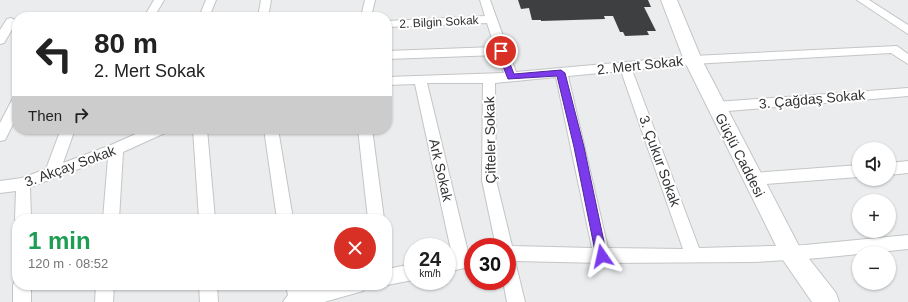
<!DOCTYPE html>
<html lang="en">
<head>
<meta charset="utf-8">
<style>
  body { margin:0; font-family:Helvetica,sans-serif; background:#f6f6f6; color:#222; height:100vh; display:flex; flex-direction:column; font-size:15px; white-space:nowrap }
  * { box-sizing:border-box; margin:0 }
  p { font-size:13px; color:#767676 }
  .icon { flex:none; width:22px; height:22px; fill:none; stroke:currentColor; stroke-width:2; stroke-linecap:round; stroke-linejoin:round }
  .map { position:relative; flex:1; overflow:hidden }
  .details { position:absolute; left:12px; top:214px; width:380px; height:76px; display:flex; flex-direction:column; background:#fff; border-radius:16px; box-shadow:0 1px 3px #0004 }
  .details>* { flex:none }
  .guide { position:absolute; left:12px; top:12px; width:380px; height:122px; border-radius:16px; box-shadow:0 1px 3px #0004; background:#fff; color:#222; overflow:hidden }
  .fabs { position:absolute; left:852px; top:142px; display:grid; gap:8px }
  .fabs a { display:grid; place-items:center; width:44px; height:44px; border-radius:50%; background:#fff; box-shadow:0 1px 3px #0004; font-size:20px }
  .speed { position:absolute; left:404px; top:238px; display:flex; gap:8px; font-size:20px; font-weight:700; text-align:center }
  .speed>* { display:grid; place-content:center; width:52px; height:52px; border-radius:50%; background:#fff; box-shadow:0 1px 3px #0004; line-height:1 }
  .speed small { font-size:10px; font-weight:400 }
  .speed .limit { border:6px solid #d22; background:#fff; color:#111 }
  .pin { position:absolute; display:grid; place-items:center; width:34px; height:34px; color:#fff; margin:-17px; border:2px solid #fff; border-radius:50%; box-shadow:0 1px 4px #0007 }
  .me { position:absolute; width:44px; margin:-22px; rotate:349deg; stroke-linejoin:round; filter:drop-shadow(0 0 3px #0008) }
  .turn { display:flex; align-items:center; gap:14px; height:84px; padding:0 16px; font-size:18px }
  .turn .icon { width:52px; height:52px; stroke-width:2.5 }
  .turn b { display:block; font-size:28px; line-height:34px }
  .then { display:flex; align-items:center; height:38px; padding:0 16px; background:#0003; gap:8px; font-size:15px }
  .round { display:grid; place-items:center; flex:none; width:42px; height:42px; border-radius:21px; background:#f6f6f6 }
  .summary { display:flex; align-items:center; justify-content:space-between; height:68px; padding:0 16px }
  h1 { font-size:24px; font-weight:700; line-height:30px; color:#1e9e55 }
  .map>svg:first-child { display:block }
  .building { fill:#3e3f41 }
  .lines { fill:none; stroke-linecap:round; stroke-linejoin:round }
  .minor-casing { stroke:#c3c5c6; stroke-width:2 }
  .secondary-casing { stroke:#c3c5c6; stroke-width:2 }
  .minor { fill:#fff; fill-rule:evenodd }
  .secondary { fill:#fff; fill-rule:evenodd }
  .route { fill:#7c3aed; stroke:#51269a }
  .labels { text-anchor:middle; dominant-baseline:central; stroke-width:4; stroke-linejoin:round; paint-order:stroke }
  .far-street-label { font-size:12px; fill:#323233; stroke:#fff }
  .street-label { font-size:14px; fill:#323233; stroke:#fff }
</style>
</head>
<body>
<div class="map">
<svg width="908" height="302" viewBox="0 0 908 302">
  <rect width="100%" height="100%" fill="#eaecee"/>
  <polygon class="building" points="518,0 648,0 651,7 644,7 656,31 647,31 649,35 625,36 623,32 620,32 613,16 604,16 605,19 541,21 541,20 532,20 529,8 521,9"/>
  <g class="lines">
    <defs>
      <g id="minor">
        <polygon points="154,0 164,0 154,17 144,17"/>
        <polygon points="206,0 216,0 209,17 199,17"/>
        <polygon points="261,0 271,0 268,17 258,17"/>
        <polygon points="365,0 375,0 371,17 361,17"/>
        <path d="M 480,0 L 490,0 L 516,72 L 693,56 L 897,46 L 908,54 L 908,64 L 891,53 L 693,64 L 632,70 L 699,248 L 805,245 L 908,235 L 908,249 L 819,258 L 754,262 L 602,263 L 515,261 L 525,302 L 507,302 L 503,281 L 507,281 L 507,247 L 496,247 L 482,180 L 483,83 L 427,83 L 468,252 L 473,250 L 473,266 L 447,272 L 447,256 L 452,255 L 415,84 L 387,85 L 387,77 L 504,73 L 498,55 L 387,59 L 387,51 L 495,47 L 487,23 L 387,27 L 387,21 L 485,16 ZM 621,71 L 683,249 L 608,248 L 568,76 ZM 556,77 L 592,248 L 512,246 L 496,180 L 495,83 Z"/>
        <polygon points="857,0 869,0 908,25 908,34"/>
        <polygon points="11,18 17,21 4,43 0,44 0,30 7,19"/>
        <polygon points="908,88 908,96 716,112 711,110 710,107 711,104 716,102"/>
        <polygon points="17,98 17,116 5,140 0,141 0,123 12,100"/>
        <polygon points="61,129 75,129 63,163 111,145 147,129 167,129 165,133 123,152 119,219 103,219 108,158 30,187 31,219 17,219 17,223 15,219 16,191 0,193 0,181 22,178 46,169"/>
        <polygon points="193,129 207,129 215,219 199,219"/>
        <polygon points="264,129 278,129 293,219 277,219"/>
        <polygon points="358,129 372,129 384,219 368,219"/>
        <polygon points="908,161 908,173 889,175 889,163"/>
        <polygon points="859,165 859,177 753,185 748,183 746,179 748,175 753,173"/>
        <polygon points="413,264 413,280 387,285 387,269"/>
        <polygon points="16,279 17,285 31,285 31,302 13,302 13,285"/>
        <polygon points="96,285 114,285 113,302 95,302"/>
        <polygon points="199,285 217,285 218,302 200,302"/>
        <polygon points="286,285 304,285 305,290 325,285 366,285 363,291 324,302 283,302 288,295"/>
      </g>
      <polygon id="secondary" points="661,0 677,0 702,60 799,246 836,293 839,302 812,302 783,260 684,60"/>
    </defs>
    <use href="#minor" class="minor-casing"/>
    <use href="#secondary" class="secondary-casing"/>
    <use href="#minor" class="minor"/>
    <use href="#secondary" class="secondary"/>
  </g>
  <polygon class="route" points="501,48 505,51 514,74 561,70 565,73 584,147 607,256 605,260 602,261 598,260 596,256 574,147 557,76 508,79 497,51"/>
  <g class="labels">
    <g class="far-street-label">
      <text transform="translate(439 22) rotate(-3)">2. Bilgin Sokak</text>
    </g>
    <g class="street-label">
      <text transform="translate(640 65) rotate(-6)">2. Mert Sokak</text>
      <text transform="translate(812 99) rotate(-5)">3. Çağdaş Sokak</text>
      <text transform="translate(490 140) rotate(-91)">Çifteler Sokak</text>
      <text transform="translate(740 155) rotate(63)">Güçlü Caddesi</text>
      <text transform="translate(660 161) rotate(70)">3. Çukur Sokak</text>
      <text transform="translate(70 166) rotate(-20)">3. Akçay Sokak</text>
      <text transform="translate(441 170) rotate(77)">Ark Sokak</text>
    </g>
  </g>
</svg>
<div class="fabs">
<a><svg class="icon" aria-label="sound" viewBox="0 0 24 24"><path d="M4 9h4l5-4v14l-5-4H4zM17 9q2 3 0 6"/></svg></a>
<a>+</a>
<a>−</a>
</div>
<div class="speed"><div>24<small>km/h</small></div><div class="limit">30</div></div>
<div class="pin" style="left:501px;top:51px;background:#d93025"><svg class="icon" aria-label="arrive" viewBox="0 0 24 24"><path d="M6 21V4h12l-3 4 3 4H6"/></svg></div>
<svg class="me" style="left:602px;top:256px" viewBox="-20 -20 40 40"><path d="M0-17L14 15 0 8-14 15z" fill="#7c3aed" stroke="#fff" stroke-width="4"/></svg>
<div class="guide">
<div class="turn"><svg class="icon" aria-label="left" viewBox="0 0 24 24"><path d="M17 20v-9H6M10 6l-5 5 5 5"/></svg><div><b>80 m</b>2. Mert Sokak</div></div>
<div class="then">Then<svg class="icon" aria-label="right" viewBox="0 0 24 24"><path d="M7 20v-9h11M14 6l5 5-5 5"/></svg></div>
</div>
<section class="details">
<div class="summary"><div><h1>1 min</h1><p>120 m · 08:52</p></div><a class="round" style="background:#d93025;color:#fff"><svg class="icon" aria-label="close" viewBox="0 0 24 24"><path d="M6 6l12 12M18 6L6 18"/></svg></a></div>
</section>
</div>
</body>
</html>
